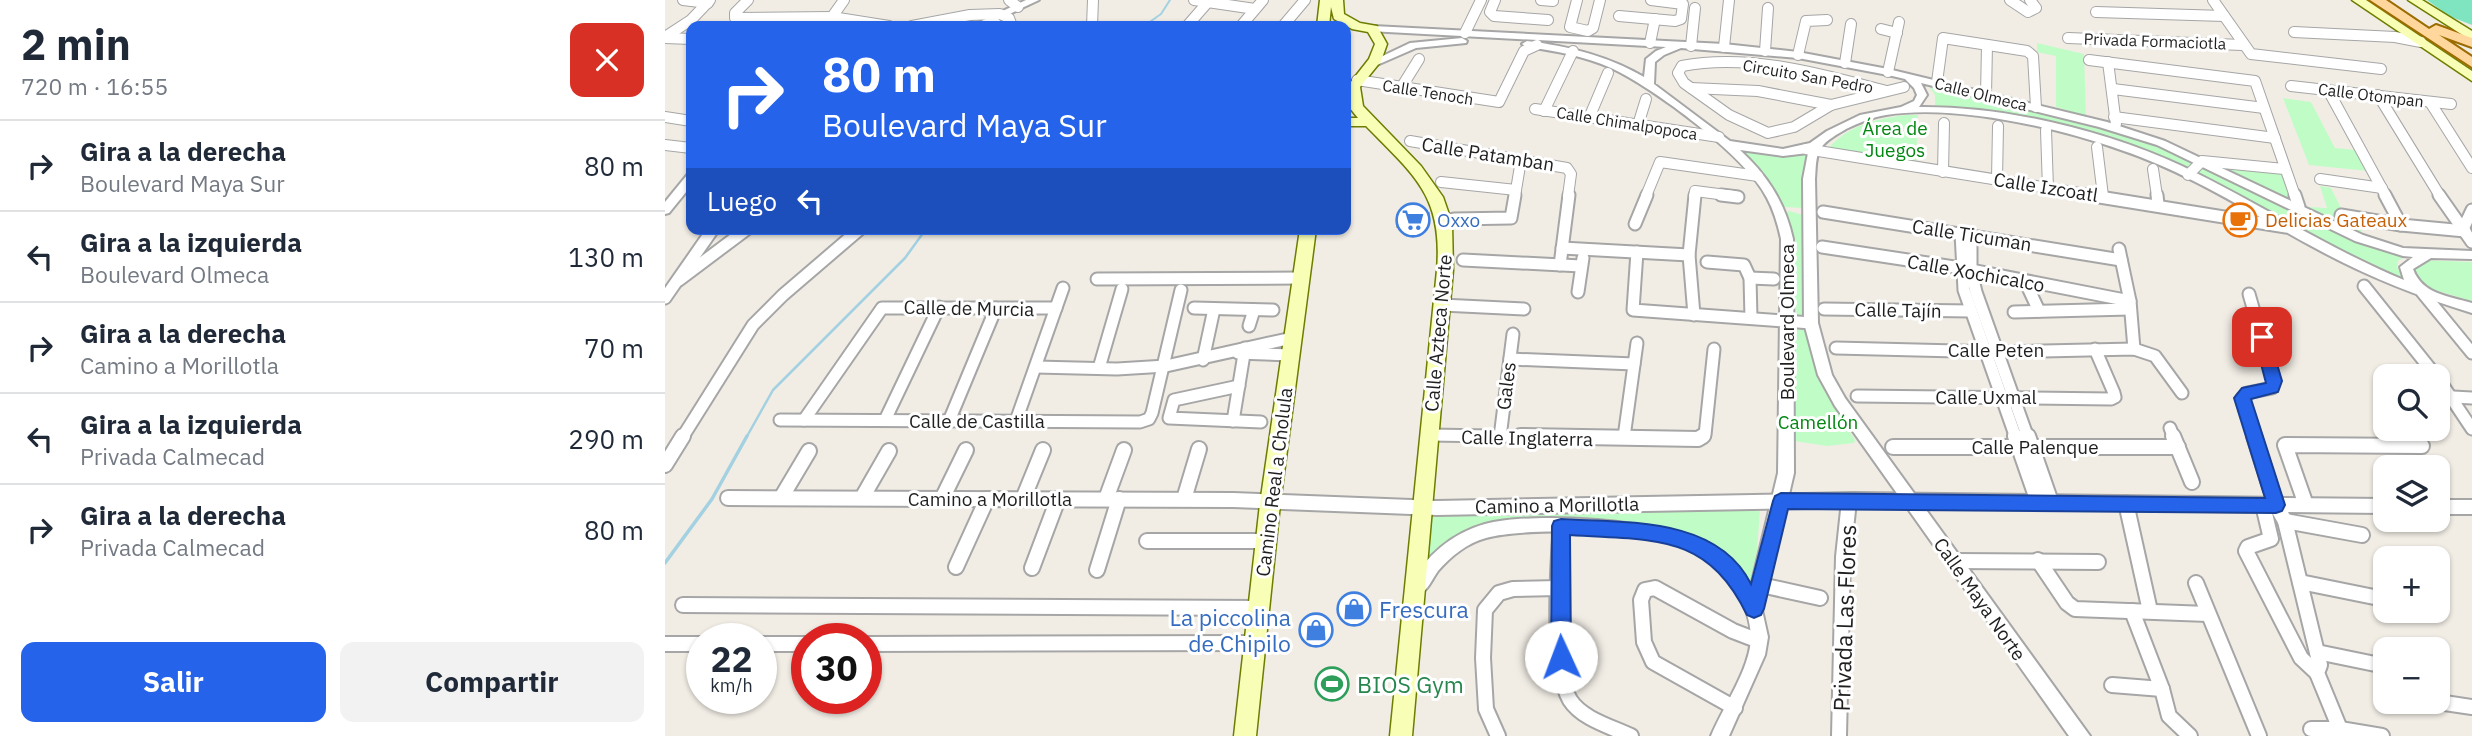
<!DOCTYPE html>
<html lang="es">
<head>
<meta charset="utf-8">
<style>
  body { margin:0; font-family:"IBM Plex Sans",sans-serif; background:#f2f2f3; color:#1f2937; height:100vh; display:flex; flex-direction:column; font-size:26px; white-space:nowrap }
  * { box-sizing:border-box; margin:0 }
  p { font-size:23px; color:#747a83 }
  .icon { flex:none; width:38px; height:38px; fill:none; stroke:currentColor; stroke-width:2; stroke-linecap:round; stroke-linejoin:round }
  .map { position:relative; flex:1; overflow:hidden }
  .details { display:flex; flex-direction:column; background:#fff; width:665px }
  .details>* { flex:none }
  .banner { position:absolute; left:21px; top:21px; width:665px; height:214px; border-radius:14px; box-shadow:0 2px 5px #0004; background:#2563eb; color:#fff; overflow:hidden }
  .fabs { position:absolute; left:1708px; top:364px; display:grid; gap:14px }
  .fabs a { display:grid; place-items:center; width:77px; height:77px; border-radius:14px; background:#fff; box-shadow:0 2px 5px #0004; font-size:35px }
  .speed { position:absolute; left:21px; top:623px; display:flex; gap:14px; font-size:35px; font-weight:700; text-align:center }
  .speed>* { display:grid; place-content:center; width:91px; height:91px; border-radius:50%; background:#fff; box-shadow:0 2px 5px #0004; line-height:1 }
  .speed small { font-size:18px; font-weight:400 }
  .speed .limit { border:10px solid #d22; background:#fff; color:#111 }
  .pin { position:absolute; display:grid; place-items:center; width:60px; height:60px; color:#fff; margin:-30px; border-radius:14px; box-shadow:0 4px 10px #0006 }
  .me { position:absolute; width:77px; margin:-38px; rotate:358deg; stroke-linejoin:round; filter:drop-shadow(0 0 5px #0008) }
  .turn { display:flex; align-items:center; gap:24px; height:147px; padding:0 21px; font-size:32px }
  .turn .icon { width:91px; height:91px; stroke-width:2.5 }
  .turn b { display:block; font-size:49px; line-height:60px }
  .then { display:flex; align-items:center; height:66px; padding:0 21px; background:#0003; gap:14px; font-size:26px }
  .round { display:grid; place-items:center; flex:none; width:74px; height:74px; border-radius:14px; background:#f2f2f3 }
  .head { display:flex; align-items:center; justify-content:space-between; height:119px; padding:0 21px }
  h1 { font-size:42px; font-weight:800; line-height:52px }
  .primary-button { display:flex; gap:14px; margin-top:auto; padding:14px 21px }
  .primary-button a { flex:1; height:80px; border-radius:14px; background:#2563eb; color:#fff; font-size:28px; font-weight:800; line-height:80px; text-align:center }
  .primary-button a+a { background:#f2f2f3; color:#1f2937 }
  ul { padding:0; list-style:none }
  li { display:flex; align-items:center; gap:21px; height:91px; padding:0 21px; border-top:2px solid #e0e1e3 }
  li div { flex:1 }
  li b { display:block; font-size:26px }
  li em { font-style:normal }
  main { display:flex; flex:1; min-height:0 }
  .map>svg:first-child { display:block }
  .park { fill:#c0fdc6 }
  .pitch { fill:#7ee5c0 }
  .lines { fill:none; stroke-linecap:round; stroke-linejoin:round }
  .stream-far2 { stroke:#a3d1e1; stroke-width:2 }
  .stream-far1 { stroke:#a3d1e1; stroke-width:2.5 }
  .stream { stroke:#a3d1e1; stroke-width:3.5 }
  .building { fill:#c6bcb4; stroke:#c3b4a6; stroke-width:2 }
  .minor-far2-casing { stroke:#a6a6a6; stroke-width:12 }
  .minor-far1-casing { stroke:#a6a6a6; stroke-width:15 }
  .minor-casing { stroke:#a6a6a6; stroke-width:18 }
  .tertiary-casing { stroke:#a6a6a6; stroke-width:4 }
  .secondary-casing { stroke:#6c7d00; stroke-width:3 }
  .primary-casing { stroke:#9b6c00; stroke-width:4 }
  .minor-far2 { stroke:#fff; stroke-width:10 }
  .minor-far1 { stroke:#fff; stroke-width:11 }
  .minor { stroke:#fff; stroke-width:14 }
  .tertiary { fill:#fff; fill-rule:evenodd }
  .secondary { fill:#f8feb6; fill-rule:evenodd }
  .primary { fill:#ffd79c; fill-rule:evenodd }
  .route { fill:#2563eb; stroke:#184099; stroke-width:2 }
  .labels { text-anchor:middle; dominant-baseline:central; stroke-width:6; stroke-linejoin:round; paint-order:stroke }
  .far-street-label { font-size:16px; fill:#1f1f1f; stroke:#fff }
  .park-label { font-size:19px; fill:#048713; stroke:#fff }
  .street-label { font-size:19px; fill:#1f1f1f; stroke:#fff }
  .shop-label { font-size:19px; fill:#366cbe; stroke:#fff; text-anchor:start }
  .food-label { font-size:19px; fill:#c56008; stroke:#fff; text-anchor:start }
  .near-shop-label { font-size:23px; fill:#366cbe; stroke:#fff; text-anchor:start }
  .near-street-label { font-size:23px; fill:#1f1f1f; stroke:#fff }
  .near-leisure-label { font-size:23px; fill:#27864d; stroke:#fff; text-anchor:start }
</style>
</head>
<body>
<main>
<section class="details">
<div class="head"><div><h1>2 min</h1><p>720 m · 16:55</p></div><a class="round" style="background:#d93025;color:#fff"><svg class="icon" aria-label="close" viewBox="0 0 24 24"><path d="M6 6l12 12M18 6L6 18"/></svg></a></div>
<ul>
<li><svg class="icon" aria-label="right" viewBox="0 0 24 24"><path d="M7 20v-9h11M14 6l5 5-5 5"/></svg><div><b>Gira a la derecha</b><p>Boulevard Maya Sur</p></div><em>80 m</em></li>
<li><svg class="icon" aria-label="left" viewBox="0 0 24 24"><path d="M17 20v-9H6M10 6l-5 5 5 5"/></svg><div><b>Gira a la izquierda</b><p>Boulevard Olmeca</p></div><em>130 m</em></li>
<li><svg class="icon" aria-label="right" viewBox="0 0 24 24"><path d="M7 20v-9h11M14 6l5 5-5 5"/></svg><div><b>Gira a la derecha</b><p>Camino a Morillotla</p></div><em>70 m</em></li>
<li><svg class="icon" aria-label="left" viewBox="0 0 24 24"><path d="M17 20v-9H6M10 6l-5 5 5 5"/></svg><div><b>Gira a la izquierda</b><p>Privada Calmecad</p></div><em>290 m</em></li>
<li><svg class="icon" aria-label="right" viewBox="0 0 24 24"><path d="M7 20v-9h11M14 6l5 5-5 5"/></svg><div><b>Gira a la derecha</b><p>Privada Calmecad</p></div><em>80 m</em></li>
</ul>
<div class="primary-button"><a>Salir</a><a>Compartir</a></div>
</section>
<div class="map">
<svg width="1807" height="736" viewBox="0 0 1807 736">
  <rect width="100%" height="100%" fill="#f1ede5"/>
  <g class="park">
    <polygon points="1372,43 1419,54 1421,116 1391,107 1391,56 1372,52"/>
    <polygon points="1262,84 1336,99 1501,145 1532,161 1525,169 1478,149 1410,129 1270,109 1270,95"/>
    <polygon points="1618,98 1646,102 1670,148 1691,150 1703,171 1644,165"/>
    <path d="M 1240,115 L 1253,115 L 1251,164 L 1162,150 C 1181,126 1211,119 1240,115 Z"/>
    <polygon points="1073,148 1110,156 1143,152 1138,208 1119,207 1100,178"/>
    <polygon points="1536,165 1705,247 1741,256 1733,261 1732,267 1739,280 1716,272 1533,176 1530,170"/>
    <polygon points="1553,165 1617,173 1626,198 1624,199"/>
    <polygon points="1655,186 1666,188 1679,214 1698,218 1696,236 1641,207 1662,208"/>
    <polygon points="1124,211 1138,215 1141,321 1132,321 1129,273 1119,213"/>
    <polygon points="1754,260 1807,262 1807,301 1759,287 1752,282 1746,265"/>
    <path d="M 1131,325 L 1139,325 C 1151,369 1165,401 1190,440 L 1189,443 L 1162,446 L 1129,441 Z"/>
    <polygon points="957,510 1095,511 1089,586 1085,587 1067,563 1040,540 1001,527 958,523 821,527 758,569 763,512"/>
  </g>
  <polygon class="pitch" points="1762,0 1807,0 1807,25 1784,16"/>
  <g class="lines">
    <polyline class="stream-far2" points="479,26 496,14 505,0"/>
    <polyline class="stream-far1" points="81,438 108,390 240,258 261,229"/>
    <polyline class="stream" points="0,563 47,499 82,436"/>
  </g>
  <polygon class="building" points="764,213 764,224 732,227 732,215"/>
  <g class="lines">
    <defs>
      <g id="minor-far2">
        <polyline points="18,0 43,3"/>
        <polyline points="83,0 70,13 70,18 167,17 224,26"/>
        <polyline points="344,0 353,7"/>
        <polyline points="529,0 590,9"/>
        <polyline points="830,0 825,12 829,16 883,20"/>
        <polyline points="876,0 888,1"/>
        <polyline points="912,0 905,27 923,31 928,28 935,0"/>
        <polyline points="1345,0 1363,12 1371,8 1365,0"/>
        <polyline points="1548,0 1586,54 1716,69"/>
        <polyline points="1431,12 1559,16"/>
        <polyline points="954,16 1010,21 1016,19 1018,4 986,0"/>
        <polyline points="167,17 179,0"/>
        <polyline points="326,20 334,26"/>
        <polyline points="247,26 305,15 335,14 344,18 347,26"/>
        <polyline points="427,26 428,0"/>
        <polyline points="522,26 543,2"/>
        <polyline points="576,26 598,0"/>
        <polyline points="618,26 640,0"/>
        <polyline points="1216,29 1232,33"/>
        <polyline points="1629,32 1730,37 1756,42"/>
        <polyline points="800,33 816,0"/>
        <polyline points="0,37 26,20 45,0"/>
        <polyline points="0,38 26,39"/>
        <polyline points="1403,38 1577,45"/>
        <polyline points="985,43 990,19"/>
        <polyline points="1026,46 1030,8"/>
        <polyline points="1059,47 1064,0"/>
        <polyline points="1100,51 1103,8"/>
        <polyline points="1133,55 1141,21 1162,20"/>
        <polyline points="1424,60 1590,81 1630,196"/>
        <polyline points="1443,62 1451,124"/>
        <polyline points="1180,63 1186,24"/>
        <polyline points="1223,72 1234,22"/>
        <polyline points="692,80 834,102 859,51 872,45"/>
        <polyline points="1272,82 1278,38 1362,51 1368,56 1371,107"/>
        <polyline points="1626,86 1786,104"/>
        <polyline points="736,88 754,59"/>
        <polyline points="1026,88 1093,91 1166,105"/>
        <polyline points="1448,89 1599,108"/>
        <polyline points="1663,90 1721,196"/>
        <path d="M 1221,91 C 1156,74 1084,53 1017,66 L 1013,73 L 1019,83 L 1064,115 L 1103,133 L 1129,127 L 1166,105 L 1239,87"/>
        <polyline points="1321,95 1322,45"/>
        <polyline points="1713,95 1775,196"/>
        <polyline points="1765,102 1807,168"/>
        <polyline points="870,109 1054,137"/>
        <polyline points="879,111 908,51"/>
        <polyline points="0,117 26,121"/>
        <polyline points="1449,117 1610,138"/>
        <polyline points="924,118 943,73"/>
        <polyline points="973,125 981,99"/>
        <polyline points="1381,130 1383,188"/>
        <polyline points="745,141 902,168 906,174 903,196"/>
        <polyline points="0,145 26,148"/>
        <polyline points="1432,147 1438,196"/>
        <polyline points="1141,149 1433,196"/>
        <polyline points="1488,169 1492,196"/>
        <polyline points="1278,172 1279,123"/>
        <polyline points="1523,175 1537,161 1619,169"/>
        <polyline points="1332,179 1333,126"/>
        <polyline points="1655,179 1717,188"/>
        <polyline points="776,182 851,190"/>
        <polyline points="850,196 856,160"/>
        <polyline points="981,196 995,162 1093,176"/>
        <polyline points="1029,196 1030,191 1069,196"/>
      </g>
      <g id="minor-far1">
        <polyline points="1056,195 1073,197"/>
        <polyline points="1422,195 1621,227"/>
        <polyline points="1492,195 1493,204"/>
        <polyline points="1630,195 1634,207"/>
        <polyline points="1720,195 1736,225"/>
        <polyline points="1774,195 1807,242"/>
        <polyline points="1158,212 1456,260"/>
        <polyline points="1676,215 1736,225 1800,231"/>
        <polyline points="789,219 846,218 850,195"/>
        <polyline points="970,224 982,195"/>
        <polyline points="1798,229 1807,210"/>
        <polyline points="1296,233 1299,290 1351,438"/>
        <polyline points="1306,235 1306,271 1311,292 1363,438"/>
        <polyline points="1157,247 1296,268 1465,301"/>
        <polyline points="897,248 1024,255"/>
        <polyline points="1454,249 1465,301 1469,349"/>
        <polyline points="972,252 968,310 1146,323"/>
        <polyline points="798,260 916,266"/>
        <polyline points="1042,262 1079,265 1085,278 1086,318"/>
        <polyline points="895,265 904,195"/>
        <polyline points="1085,278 1109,279"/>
        <polyline points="432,279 636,278"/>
        <polyline points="14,280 82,229"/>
        <polyline points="1360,281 1374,311"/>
        <polyline points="1699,286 1771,376"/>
        <polyline points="913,292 918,258"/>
        <polyline points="1757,292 1807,353"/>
        <polyline points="1584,294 1609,381 1607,388 1582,393 1577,398 1590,438"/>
        <polyline points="0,298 48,229"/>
        <polyline points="777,305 859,309"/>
        <polyline points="529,308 608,310"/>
        <polyline points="1159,309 1306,311"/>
        <polyline points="1349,312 1465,309"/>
        <polyline points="1029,315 1024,255 1030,195"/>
        <polyline points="584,326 589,310"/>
        <polyline points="1171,348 1332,352 1469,349 1490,356 1517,393"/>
        <polyline points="573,353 625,355"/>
        <polyline points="845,359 969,364"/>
        <polyline points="538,360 549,309"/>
        <polyline points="371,367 452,369 501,366 627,338"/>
        <polyline points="434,368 457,289"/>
        <polyline points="1773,378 1807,429"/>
        <polyline points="574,386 509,400 504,418 596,422"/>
        <polyline points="1192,396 1446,399 1450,397 1449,393 1430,349"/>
        <polyline points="1788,397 1807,398"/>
        <polyline points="115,420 475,422 484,419 487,413 516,290"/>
        <polyline points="139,420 217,308 391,308"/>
        <polyline points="220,420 274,307"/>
        <polyline points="284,421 331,308"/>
        <polyline points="351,421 398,288"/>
        <polyline points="568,421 580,348"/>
        <polyline points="1505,428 1509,438"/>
        <polyline points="764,435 973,438"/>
        <polyline points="835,437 848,334"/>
        <polyline points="959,437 972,343"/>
        <polyline points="17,438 88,325 118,295 195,229"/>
        <polyline points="1035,438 1040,435 1049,349"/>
      </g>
      <g id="minor">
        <polyline points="855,436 1033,439 1038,436"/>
        <polyline points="1350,436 1373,502"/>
        <polyline points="1363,436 1386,502"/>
        <polyline points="1508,436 1527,482"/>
        <polyline points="1589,436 1611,505 1620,521 1655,665 1652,673 1675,729"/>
        <polyline points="1228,447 1513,447"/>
        <polyline points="0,465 18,436"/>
        <polyline points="63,498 568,500 772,508 1188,500 1720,506"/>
        <polyline points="116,498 144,451"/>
        <polyline points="197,498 224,451"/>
        <polyline points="277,499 301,450"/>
        <polyline points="358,499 378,450"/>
        <polyline points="441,499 459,450"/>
        <polyline points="519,499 534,449"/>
        <polyline points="1461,503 1485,611"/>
        <polyline points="1598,505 1606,539 1583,547 1581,551 1636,658 1652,673"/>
        <polyline points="1641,505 1620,445 1757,446"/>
        <polyline points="1773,507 1807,507"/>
        <polyline points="1620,521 1697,535"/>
        <path d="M 896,526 C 893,563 886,669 905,700 C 917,719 947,727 966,736"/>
        <polyline points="482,541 601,541"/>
        <polyline points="1373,560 1402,603 1410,609 1543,614"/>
        <polyline points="1290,561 1433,562"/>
        <polyline points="291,567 322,499"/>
        <polyline points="367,568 393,499"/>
        <polyline points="432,570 454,499"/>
        <polyline points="1635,582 1719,599"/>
        <polyline points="1531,583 1594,736"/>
        <polyline points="1096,585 1155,598"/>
        <polyline points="18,605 594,608"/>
        <polyline points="1467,611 1497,689 1504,716 1525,736"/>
        <polyline points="0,644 37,644"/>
        <polyline points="96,644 142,644"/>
        <polyline points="201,644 591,643"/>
        <polyline points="1652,652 1720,666"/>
        <polyline points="1447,685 1497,689"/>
        <polyline points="1773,702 1807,707"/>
        <polyline points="1070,708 988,662 979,642 976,600 980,590 990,588 1068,631 1094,641"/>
        <polyline points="1646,729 1675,729 1717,736"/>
        <polyline points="833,736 821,709 818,658 820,610 834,593 848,589 894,588"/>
        <polyline points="1174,736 1178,557 1184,501"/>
      </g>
      <g id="tertiary">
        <polygon points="361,0 374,0 319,26 306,26"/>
        <path d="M 708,26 L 1059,44 L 1133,52 L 1223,69 L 1442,122 L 1500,141 L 1698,235 L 1738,248 L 1807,251 L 1807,259 L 1766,258 L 1748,269 C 1757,294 1783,296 1807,303 L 1807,313 C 1752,296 1701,276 1650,248 C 1587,214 1525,173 1456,150 C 1391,127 1289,104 1221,115 C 1207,117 1194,123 1181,129 C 1173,134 1161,140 1156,148 C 1150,156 1151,169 1150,179 L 1153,323 L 1167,375 L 1180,398 L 1425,736 L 1404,736 L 1170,406 L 1153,375 L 1139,323 L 1138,179 L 1143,153 L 1118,156 L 1075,150 C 1102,175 1120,202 1128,239 L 1129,473 L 1097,610 L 1103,637 L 1100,655 L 1064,736 L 1046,736 C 1058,707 1085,669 1086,638 C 1086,604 1060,568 1031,552 C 992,531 863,526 821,538 C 802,543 785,557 773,571 C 767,579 763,591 753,595 L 747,592 L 745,587 C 759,556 788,533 820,524 C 868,511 997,520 1041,542 C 1060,551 1075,569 1086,586 L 1113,473 L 1116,239 C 1113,225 1109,211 1102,198 C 1081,156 989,88 946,68 C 919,56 891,51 862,47 L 857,44 L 862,41 C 903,46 943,56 979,77 L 981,59 L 991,51 L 1001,47 L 704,31 L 704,27 ZM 1016,48 L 1133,58 L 1223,75 L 1240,79 L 1249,88 L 1252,95 L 1249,101 L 1236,107 L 1195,115 L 1162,131 L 1145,143 L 1118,149 L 1065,141 L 989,84 L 990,62 L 999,55 ZM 1256,83 L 1434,127 L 1492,145 L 1690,241 L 1738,256 L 1748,257 L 1735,267 L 1739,280 C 1662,248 1592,202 1517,166 C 1439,130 1340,106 1254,107 L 1262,95 Z"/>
        <polygon points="797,38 802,41 801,43 751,48 712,65 708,66 703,63 745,43"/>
        <polygon points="26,174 26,186 4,213 0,214 0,202 22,175"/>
      </g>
      <g id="secondary">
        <path d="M 655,0 L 678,0 L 679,14 L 695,23 L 712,26 L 722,44 L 716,61 L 695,87 L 698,106 L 756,166 L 778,197 L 787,223 L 788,270 L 747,736 L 725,736 L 772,270 C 778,196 750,176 701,126 L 681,126 L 681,118 L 693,118 L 684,107 L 682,87 L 704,59 L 710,44 L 703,32 L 687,29 L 669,19 L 666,7 L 664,26 L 652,26 Z"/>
        <polygon points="1687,0 1701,0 1807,71 1807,81"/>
        <polygon points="1743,0 1757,0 1807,31 1807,41"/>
        <polygon points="635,229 651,229 615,504 591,736 569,736 595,504"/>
      </g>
      <polygon id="primary" points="1705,0 1721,0 1764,29 1771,25 1807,38 1807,47 1774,35 1807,57 1807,67"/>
    </defs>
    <use href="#minor-far2" class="minor-far2-casing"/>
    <use href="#minor-far1" class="minor-far1-casing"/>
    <use href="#minor" class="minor-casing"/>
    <use href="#tertiary" class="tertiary-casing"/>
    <use href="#secondary" class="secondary-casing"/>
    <use href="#primary" class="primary-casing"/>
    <use href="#minor-far2" class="minor-far2"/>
    <use href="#minor-far1" class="minor-far1"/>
    <use href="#minor" class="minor"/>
    <use href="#tertiary" class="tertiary"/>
    <use href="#secondary" class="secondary"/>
    <use href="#primary" class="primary"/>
  </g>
  <path class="route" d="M 1597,332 L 1604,337 L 1617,381 L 1613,392 L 1586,399 L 1620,505 L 1617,511 L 1611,513 L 1123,509 L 1099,609 L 1096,615 L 1089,618 L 1082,615 C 1041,531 987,541 905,535 L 906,657 L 903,664 L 896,666 L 889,664 L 886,657 L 887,526 L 889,521 L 896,519 C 960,523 1052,516 1086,584 L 1108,501 L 1110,496 L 1116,493 L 1600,498 L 1569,398 L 1577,388 L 1601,383 L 1589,337 Z"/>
  <defs>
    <symbol id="supermarket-ring" viewBox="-11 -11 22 22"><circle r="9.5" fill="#fff" stroke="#3f7fe0" stroke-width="1.5"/><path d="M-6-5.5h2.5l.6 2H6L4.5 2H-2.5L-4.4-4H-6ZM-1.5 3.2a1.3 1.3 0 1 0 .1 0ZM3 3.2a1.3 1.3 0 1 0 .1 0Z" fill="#3f7fe0"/></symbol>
    <symbol id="cafe-ring" viewBox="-11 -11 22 22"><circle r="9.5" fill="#fff" stroke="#e8710a" stroke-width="1.5"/><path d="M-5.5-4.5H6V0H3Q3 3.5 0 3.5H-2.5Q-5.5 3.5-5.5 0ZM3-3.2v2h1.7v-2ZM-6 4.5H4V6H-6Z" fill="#e8710a"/></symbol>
    <symbol id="shop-ring" viewBox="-11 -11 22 22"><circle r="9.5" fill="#fff" stroke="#3f7fe0" stroke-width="1.5"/><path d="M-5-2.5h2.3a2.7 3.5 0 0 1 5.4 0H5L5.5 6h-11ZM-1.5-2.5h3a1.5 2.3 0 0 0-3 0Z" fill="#3f7fe0"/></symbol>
    <symbol id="stadium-ring" viewBox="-11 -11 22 22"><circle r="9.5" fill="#fff" stroke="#2e9e5b" stroke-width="1.5"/><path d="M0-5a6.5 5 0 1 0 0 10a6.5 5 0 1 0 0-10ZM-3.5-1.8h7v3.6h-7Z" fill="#2e9e5b"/></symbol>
  </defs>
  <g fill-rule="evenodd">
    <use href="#supermarket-ring" x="729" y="201" width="38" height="38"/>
    <use href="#cafe-ring" x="1556" y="201" width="38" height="38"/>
    <use href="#shop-ring" x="670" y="590" width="38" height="38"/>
    <use href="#shop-ring" x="632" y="611" width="38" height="38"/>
    <use href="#stadium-ring" x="648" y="665" width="38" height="38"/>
  </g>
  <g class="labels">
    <g class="far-street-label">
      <text transform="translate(1490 41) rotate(2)">Privada Formaciotla</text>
      <text transform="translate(1143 76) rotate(10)">Circuito San Pedro</text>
      <text transform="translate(763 92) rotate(9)">Calle Tenoch</text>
      <text transform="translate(1316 94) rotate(14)">Calle Olmeca</text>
      <text transform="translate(1706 95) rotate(7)">Calle Otompan</text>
      <text transform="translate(962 123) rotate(9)">Calle Chimalpopoca</text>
    </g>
    <g class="park-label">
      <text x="1230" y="128">Área de<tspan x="1230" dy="22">Juegos</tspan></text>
      <text x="1153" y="422">Camellón</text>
    </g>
    <g class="street-label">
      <text transform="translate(823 154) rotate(9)">Calle Patamban</text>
      <text transform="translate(1381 187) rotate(9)">Calle Izcoatl</text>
      <text transform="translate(1307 235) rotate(9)">Calle Ticuman</text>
      <text transform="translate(1311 273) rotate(10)">Calle Xochicalco</text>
      <text transform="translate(304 308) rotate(1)">Calle de Murcia</text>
      <text transform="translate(1233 310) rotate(1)">Calle Tajín</text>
      <text transform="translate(1122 322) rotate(-90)">Boulevard Olmeca</text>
      <text transform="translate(773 333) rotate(-85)">Calle Azteca Norte</text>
      <text x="1331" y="350">Calle Peten</text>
      <text transform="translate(841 386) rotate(-83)">Gales</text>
      <text x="1321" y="397">Calle Uxmal</text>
      <text x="312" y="421">Calle de Castilla</text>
      <text transform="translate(862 438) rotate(1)">Calle Inglaterra</text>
      <text x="1370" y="447">Calle Palenque</text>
      <text transform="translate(609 482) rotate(-83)">Camino Real a Cholula</text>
      <text x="325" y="499">Camino a Morillotla</text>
      <text transform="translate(892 505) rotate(-1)">Camino a Morillotla</text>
      <text transform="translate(1315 599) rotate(55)">Calle Maya Norte</text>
    </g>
    <g class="shop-label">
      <text x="772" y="220">Oxxo</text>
    </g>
    <g class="food-label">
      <text x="1600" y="220">Delicias Gateaux</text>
    </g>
    <g class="near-shop-label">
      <text x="714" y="609">Frescura</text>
      <text x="626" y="617" text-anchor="end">La piccolina<tspan x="626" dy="26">de Chipilo</tspan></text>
    </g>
    <g class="near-street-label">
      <text transform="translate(1179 618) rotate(-88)">Privada Las Flores</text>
    </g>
    <g class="near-leisure-label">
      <text x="692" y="684">BIOS Gym</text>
    </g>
  </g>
</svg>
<div class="fabs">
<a><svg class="icon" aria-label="search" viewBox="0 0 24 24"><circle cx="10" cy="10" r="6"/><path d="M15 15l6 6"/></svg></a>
<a><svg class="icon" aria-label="layers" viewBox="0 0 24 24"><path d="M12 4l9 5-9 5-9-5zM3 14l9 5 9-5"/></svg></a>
<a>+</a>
<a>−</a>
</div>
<div class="speed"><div>22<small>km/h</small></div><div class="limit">30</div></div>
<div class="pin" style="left:1597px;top:337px;background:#d93025"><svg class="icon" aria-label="arrive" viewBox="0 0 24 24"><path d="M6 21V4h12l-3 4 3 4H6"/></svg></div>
<svg class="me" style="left:896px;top:657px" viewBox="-20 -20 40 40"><circle r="19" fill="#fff"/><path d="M0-13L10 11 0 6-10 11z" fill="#2563eb"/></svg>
<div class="banner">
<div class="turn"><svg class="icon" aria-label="right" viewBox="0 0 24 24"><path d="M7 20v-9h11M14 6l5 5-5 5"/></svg><div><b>80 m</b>Boulevard Maya Sur</div></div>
<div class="then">Luego<svg class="icon" aria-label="left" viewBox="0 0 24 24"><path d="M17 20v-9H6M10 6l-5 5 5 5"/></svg></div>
</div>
</div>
</main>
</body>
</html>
